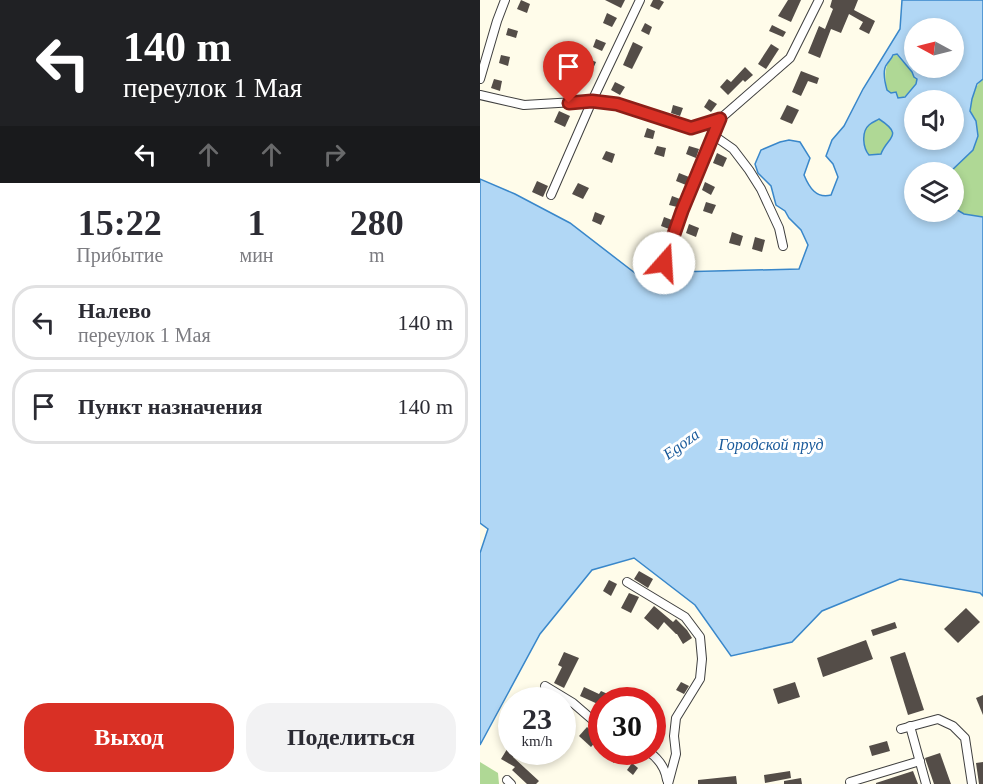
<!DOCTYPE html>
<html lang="ru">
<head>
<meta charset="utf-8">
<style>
  body { margin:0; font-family:"Times New Roman",serif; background:#f2f2f3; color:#2b2b33; height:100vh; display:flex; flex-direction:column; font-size:22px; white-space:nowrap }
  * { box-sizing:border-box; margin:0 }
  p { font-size:20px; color:#7c7c81 }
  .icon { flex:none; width:33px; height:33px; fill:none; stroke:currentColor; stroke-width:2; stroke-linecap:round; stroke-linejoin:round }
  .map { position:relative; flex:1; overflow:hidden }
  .drawer { display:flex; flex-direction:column; background:#fff; width:480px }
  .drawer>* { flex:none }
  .banner { background:#202124; color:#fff; overflow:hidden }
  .needle { width:39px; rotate:277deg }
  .controls { position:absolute; left:424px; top:18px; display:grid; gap:12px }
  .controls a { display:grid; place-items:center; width:60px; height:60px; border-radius:50%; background:#fff; box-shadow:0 3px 9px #0003; font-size:30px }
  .speed { position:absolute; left:18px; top:687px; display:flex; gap:12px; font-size:30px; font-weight:700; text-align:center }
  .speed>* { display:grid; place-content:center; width:78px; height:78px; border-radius:50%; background:#fff; box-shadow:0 3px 9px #0003; line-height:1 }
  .speed small { font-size:15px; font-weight:400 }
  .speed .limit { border:9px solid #d22; background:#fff; color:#111 }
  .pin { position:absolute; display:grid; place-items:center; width:51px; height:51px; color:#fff; margin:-62px -26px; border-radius:50% 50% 50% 0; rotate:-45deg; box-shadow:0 0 6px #0007 }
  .pin .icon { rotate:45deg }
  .me { position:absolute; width:66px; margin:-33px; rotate:19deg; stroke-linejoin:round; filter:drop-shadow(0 0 4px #0008) }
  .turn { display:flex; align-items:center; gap:21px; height:126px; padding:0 24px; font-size:27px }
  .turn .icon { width:78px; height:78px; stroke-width:2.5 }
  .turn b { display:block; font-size:42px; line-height:51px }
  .lanes { display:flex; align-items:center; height:57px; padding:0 24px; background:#0003; justify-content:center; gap:30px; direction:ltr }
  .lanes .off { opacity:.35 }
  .eta { display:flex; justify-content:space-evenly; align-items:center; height:102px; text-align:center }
  .eta b { font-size:36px; font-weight:600; line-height:42px }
  .primary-button { display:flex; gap:12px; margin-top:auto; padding:12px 24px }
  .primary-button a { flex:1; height:69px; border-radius:24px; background:#d93025; color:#fff; font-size:24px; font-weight:600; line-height:69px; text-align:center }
  .primary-button a+a { background:#f2f2f3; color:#2b2b33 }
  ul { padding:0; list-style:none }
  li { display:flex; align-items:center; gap:18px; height:75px; margin:0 12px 9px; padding:0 12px; border:3px solid #e1e1e2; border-radius:24px }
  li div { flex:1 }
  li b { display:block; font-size:22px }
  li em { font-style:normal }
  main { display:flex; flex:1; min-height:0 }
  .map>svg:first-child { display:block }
  .forest { fill:#afd895 }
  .water { fill:#b1d7f5; stroke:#3987ca; stroke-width:1.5; fill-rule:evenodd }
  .building { fill:#544d48 }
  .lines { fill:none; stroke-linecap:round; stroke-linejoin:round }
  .minor-casing { stroke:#3f3f3f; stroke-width:10 }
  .minor { stroke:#fff; stroke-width:8 }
  .route-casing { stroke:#8d1f18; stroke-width:15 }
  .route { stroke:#d93025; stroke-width:10 }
  .labels { text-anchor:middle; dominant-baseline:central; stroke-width:6; stroke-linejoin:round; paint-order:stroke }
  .water-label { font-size:16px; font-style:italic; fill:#18599a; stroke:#fff }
</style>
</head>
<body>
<main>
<section class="drawer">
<div class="banner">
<div class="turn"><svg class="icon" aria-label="left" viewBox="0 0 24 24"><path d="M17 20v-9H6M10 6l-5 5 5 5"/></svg><div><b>140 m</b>переулок 1 Мая</div></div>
<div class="lanes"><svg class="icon" aria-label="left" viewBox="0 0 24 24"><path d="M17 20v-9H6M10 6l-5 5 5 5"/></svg><svg class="icon off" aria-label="ahead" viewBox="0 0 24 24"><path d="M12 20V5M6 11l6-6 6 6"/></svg><svg class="icon off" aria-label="ahead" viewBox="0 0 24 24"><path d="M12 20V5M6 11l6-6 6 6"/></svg><svg class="icon off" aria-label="right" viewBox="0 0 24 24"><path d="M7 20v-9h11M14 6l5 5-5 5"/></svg></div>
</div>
<div class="eta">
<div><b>15:22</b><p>Прибытие</p></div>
<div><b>1</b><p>мин</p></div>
<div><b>280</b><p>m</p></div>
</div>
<ul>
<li><svg class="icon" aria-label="left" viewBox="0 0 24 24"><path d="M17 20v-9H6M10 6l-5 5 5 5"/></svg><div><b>Налево</b><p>переулок 1 Мая</p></div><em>140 m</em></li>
<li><svg class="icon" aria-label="arrive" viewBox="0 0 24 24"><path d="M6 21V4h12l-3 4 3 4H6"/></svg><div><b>Пункт назначения</b></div><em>140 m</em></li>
</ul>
<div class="primary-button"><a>Выход</a><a>Поделиться</a></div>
</section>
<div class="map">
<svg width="503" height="784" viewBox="0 0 503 784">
  <rect width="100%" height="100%" fill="#fffcea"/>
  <g class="forest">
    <path d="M 416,54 L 432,72 L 434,77 L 437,78 L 436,84 L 424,97 L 418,98 L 416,94 L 411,93 L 407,90 C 404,76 404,62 416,54 Z"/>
    <path d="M 503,79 L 503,217 L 501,217 L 484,214 L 474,208 L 474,172 L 470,172 L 478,164 L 496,121 C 495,118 492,115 491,112 C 488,101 496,85 503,79 Z"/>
    <path d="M 399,119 C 425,136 407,137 401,154 L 389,155 C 383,148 381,132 389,124 C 392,122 396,121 399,119 Z"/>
    <polygon points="0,762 18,773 19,784 0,784"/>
  </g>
  <path class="water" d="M 422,0 L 503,0 L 503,79 L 497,84 L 492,99 L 490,111 L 496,121 L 498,136 L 493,150 L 470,172 L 435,172 L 435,212 L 474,212 L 474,208 L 484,214 L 503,217 L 503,596 L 500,593 L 420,579 L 342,611 L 312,642 L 251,656 L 215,605 L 154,558 L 112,570 L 60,634 L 0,745 L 0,553 L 8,529 L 0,523 L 0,179 L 35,194 L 90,223 L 155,273 L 319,269 L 328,245 L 321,230 L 309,218 L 305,211 L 296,205 L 291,186 L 278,173 L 275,164 L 281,150 L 300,142 L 309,140 L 320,142 L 330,158 L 324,175 C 329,187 336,199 351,195 L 358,177 L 353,164 L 346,156 L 352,140 L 364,126 L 383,89 L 420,29 ZM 435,28 L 474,28 L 474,68 L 435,68 ZM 417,54 L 432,72 L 434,77 L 437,79 L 436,84 L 425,97 L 418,98 L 416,92 L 411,93 L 407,90 C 405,83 402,70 407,64 C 409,61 412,58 413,55 ZM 435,100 L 474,100 L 474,140 L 435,140 ZM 399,119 C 425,136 407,137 401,154 L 389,155 C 383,148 381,132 389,125 C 392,122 396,121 399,119 Z"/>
  <g class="building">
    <polygon points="41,0 50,4 47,13 37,9"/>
    <polygon points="125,0 145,0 141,8"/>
    <polygon points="173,0 180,0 184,2 179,10 170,6"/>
    <polygon points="308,0 321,0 311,22 298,16"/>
    <polygon points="352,0 378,0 374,10 395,21 389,34 379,29 383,22 369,14 361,33 351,29 340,58 328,53 339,26 345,29 353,9 350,7"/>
    <polygon points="127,13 137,18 132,27 123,23"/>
    <polygon points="165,23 172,27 169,35 161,31"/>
    <polygon points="292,25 306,32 303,37 289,31"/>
    <polygon points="28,28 38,31 36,38 26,35"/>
    <polygon points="116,39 126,43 122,51 113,47"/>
    <polygon points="153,42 163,47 152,69 143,65"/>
    <polygon points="291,44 299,49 286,69 278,64"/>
    <polygon points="21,55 30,57 28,66 19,63"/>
    <polygon points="106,58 116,62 112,71 102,67"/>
    <polygon points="265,67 273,75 265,82 263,80 248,95 240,87 247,79 251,82"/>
    <polygon points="321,71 339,78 337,84 328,81 321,96 312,92"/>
    <polygon points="93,76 104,80 100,90 89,86"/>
    <polygon points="14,79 22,81 20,91 11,88"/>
    <polygon points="135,82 145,87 140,95 131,90"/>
    <polygon points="229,99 237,104 231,112 224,107"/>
    <polygon points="193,105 203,108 200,116 191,113"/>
    <polygon points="307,105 319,110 312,124 300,119"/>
    <polygon points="79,111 90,116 85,127 74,122"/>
    <polygon points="167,128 175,131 173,139 164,137"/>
    <polygon points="177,146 186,148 184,157 174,154"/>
    <polygon points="209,146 219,149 216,158 206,154"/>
    <polygon points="126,151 135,154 132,163 122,159"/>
    <polygon points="237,153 247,158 243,167 233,163"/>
    <polygon points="199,173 209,177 206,185 196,181"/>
    <polygon points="57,181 68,186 63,197 52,192"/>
    <polygon points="225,182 235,187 231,195 222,190"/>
    <polygon points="98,183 109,188 103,199 92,194"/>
    <polygon points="192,196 200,199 197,207 189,205"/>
    <polygon points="226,202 236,205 232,214 223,211"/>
    <polygon points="115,212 125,216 121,225 112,221"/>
    <polygon points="184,217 192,220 189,229 181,226"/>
    <polygon points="209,224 219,228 216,237 206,233"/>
    <polygon points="252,232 263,236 260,246 249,243"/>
    <polygon points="275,237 285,240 282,252 272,249"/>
    <polygon points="171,246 182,250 179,258 168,254"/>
    <polygon points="200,254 208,257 206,264 197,261"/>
    <polygon points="159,571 173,579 168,588 154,579"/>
    <polygon points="129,580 137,584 131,596 123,591"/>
    <polygon points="149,593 159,597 151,613 141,608"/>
    <polygon points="174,606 193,622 196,619 207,630 212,638 203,644 197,634 196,634 184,622 178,630 164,618"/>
    <polygon points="486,608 500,622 478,643 464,629"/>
    <polygon points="415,622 417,628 393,636 391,630"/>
    <polygon points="386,640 393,659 343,677 337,658"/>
    <polygon points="84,652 99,658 84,688 74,683 82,667 78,665"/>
    <polygon points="425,652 444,710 428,715 410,657"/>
    <polygon points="201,682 209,686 204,694 196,690"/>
    <polygon points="315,682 320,697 298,704 293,689"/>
    <polygon points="104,687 119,694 121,691 141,700 122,700 120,705 100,696"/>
    <polygon points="503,695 503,715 496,698"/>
    <polygon points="85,711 94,718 82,733 82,714"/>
    <polygon points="172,714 185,721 178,732 172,729"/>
    <polygon points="107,727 119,738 111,747 99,736"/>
    <polygon points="32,741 32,752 36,752 33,757 59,781 56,784 47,784 32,770 35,767 21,759"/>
    <polygon points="407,741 410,751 392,756 389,746"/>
    <polygon points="128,752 143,752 134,763 125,756"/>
    <polygon points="460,753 471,784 454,784 445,758"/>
    <polygon points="503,762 503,784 499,784 496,763"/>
    <polygon points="152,763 158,768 153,775 147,770"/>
    <polygon points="310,771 311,778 285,783 284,775"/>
    <polygon points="433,771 438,784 396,784 396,783"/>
    <polygon points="256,776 257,784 218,784 218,780"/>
    <polygon points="321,778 322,784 304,784 304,781"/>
  </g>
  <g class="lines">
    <defs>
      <g id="minor">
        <polyline points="0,79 17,21 25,0"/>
        <polyline points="0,95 44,105 112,101 137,104 211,128 240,119"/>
        <polyline points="233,135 253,149 269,170 281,189 299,228 303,246"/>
        <polyline points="71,195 112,101 160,0"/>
        <polyline points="184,263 202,211 240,119 310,58 339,0"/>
        <polyline points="147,582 205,617 220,637 222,659 220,679 196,718 194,736 196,754 188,784"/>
        <polyline points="65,686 93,703 122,728"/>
        <polyline points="430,726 446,784"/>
        <polyline points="421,729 458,719 473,726 485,738 492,784"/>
        <path d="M 169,752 C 179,759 185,767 187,780"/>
        <polyline points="27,780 31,784"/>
        <polyline points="370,782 440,761"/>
      </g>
    </defs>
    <use href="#minor" class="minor-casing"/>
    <use href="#minor" class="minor"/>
  </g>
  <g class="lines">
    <defs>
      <polyline id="route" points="89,103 112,101 137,104 211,128 240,119 202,211 184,263"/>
    </defs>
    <use href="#route" class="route-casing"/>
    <use href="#route" class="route"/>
  </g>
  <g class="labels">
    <g class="water-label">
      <text transform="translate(201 444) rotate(-36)">Egoza</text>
      <text x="291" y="444">Городской пруд</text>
    </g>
  </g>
</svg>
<div class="controls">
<a><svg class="needle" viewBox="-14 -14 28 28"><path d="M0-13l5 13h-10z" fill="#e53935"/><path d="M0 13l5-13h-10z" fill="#7c7c81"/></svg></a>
<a><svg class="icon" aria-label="sound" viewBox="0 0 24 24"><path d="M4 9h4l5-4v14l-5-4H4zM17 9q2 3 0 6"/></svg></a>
<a><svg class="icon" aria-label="layers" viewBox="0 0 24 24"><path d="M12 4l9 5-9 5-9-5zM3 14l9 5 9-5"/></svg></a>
</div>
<div class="speed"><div>23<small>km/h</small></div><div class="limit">30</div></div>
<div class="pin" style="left:89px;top:103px;background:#d93025"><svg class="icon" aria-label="arrive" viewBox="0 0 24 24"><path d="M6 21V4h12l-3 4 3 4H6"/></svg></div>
<svg class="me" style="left:184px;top:263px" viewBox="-20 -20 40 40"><circle r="19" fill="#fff"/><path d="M0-13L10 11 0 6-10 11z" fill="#d93025"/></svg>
</div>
</main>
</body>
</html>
